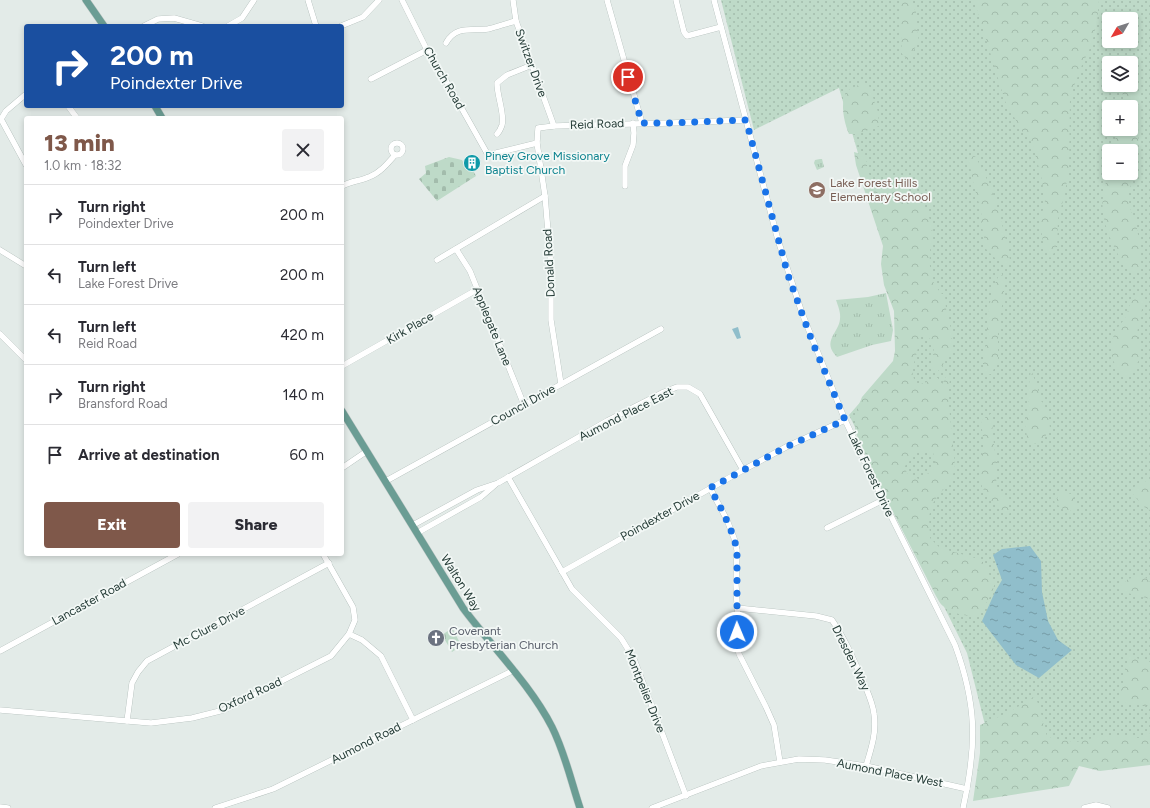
<!DOCTYPE html>
<meta charset="utf-8">
<style>
:root{--surface:#fff;--page:#f2f2f3;--text:#2b2b33;--muted:#7c7c81;--line:#e1e1e2;--accent:#7f584a}
body{margin:0;font-family:Figtree,sans-serif;background:var(--page);color:var(--text);height:100vh;display:flex;flex-direction:column;font-size:15px;white-space:nowrap}
*{box-sizing:border-box;margin:0}
p{font-size:13px;color:var(--muted)}
.icon{flex:none;width:22px;height:22px;fill:none;stroke:currentColor;stroke-width:2;stroke-linecap:round;stroke-linejoin:round}
.map{position:relative;flex:1;overflow:hidden}
.panel{position:absolute;left:24px;top:116px;width:320px;height:440px;display:flex;flex-direction:column;background:var(--surface);border-radius:4px;box-shadow:0 2px 6px #0003}
.panel>*{flex:none}
.hud{position:absolute;left:24px;top:24px;width:320px;height:84px;border-radius:4px;box-shadow:0 2px 6px #0003;background:#1a4fa0;color:#fff;overflow:hidden}
.needle{width:26px;rotate:231deg}
.tools{position:absolute;left:1102px;top:12px;display:grid;gap:8px}
.tools a{display:grid;place-items:center;width:36px;height:36px;border-radius:4px;background:var(--surface);box-shadow:0 2px 6px #0003;font-size:20px}
.pin{position:absolute;display:grid;place-items:center;width:34px;height:34px;color:#fff;margin:-17px;border:2px solid #fff;border-radius:50%;box-shadow:0 1px 4px #0007}
.me{position:absolute;width:44px;margin:-22px;rotate:359deg;stroke-linejoin:round;filter:drop-shadow(0 0 3px #0008)}
.turn{display:flex;align-items:center;gap:14px;height:84px;padding:0 20px;font-size:18px}
.turn .icon{width:52px;height:52px;stroke-width:2.5}
.turn b{display:block;font-size:28px;line-height:34px}
.round{display:grid;place-items:center;flex:none;width:42px;height:42px;border-radius:4px;background:var(--page)}
.overview{display:flex;align-items:center;justify-content:space-between;height:68px;padding:0 20px}
h1{font-size:24px;font-weight:800;line-height:30px;color:var(--accent)}
.cta{display:flex;gap:8px;margin-top:auto;padding:8px 20px}
.cta a{flex:1;height:46px;border-radius:4px;background:var(--accent);color:#fff;font-size:16px;font-weight:800;line-height:46px;text-align:center}
.cta a+a{background:var(--page);color:var(--text)}
ul{padding:0;list-style:none}
li{display:flex;align-items:center;gap:12px;height:60px;padding:0 20px;border-top:1px solid var(--line)}
li div{flex:1}
li b{display:block;font-size:15px}
li em{font-style:normal}
.map>svg:first-child{display:block}
.grass{fill:url(#grass-dots);fill-rule:evenodd}
.forest{fill:url(#forest-crowns);fill-rule:evenodd}
.cemetery{fill:url(#cemetery-stones)}
.park{fill:url(#park-tufts)}
.water{fill:url(#water-ripples)}
.lines{fill:none;stroke-linecap:round;stroke-linejoin:round}
.minor-casing{stroke:#a6b3af;stroke-width:6}
.major-casing{stroke:#c2c8c7;stroke-width:8}
.minor{stroke:#fff;stroke-width:5.5}
.major{stroke:#6b9d94;stroke-width:7}
.route{stroke:#1a73e8;stroke-width:7;stroke-dasharray:0 12.6}
.labels{text-anchor:middle;dominant-baseline:central;stroke-width:3.5;stroke-linejoin:round;paint-order:stroke}
.street-label{font-size:12px;fill:#243b36;stroke:#f3f8f6}
.culture-label{font-size:12px;fill:#0d838f;stroke:#f3f8f6;text-anchor:start}
.education-label{font-size:12px;fill:#785e54;stroke:#f3f8f6;text-anchor:start}
.worship-label{font-size:12px;fill:#5b616d;stroke:#f3f8f6;text-anchor:start}
</style>
<div class="map">
<svg width="1150" height="808" viewBox="0 0 1150 808">
<defs>
<pattern id="grass-dots" width="8" height="8" patternUnits="userSpaceOnUse"><rect width="8" height="8" fill="#bedac8"/><path d="M2 2h.1M6 6h.1" fill="none" stroke="#a3bcac" stroke-width="1.8" stroke-linecap="round"/></pattern>
<pattern id="forest-crowns" width="20" height="18" patternUnits="userSpaceOnUse"><rect width="20" height="18" fill="#bedac8"/><path d="M2 6a3 3 0 1 1 6 0M12 15a3 3 0 1 1 6 0" fill="none" stroke="#a3bcac"/></pattern>
<pattern id="cemetery-stones" width="16" height="16" patternUnits="userSpaceOnUse"><rect width="16" height="16" fill="#bedac8"/><path d="M2 7V4a2 2 0 0 1 4 0v3zM10 15v-3a2 2 0 0 1 4 0v3z" fill="#a3bcac"/></pattern>
<pattern id="park-tufts" width="24" height="20" patternUnits="userSpaceOnUse"><rect width="24" height="20" fill="#bedac8"/><path d="M3 7l-1-3M5 7V3M7 7l1-3M15 17l-1-3M17 17v-4M19 17l1-3" fill="none" stroke="#a3bcac"/></pattern>
<pattern id="water-ripples" width="26" height="14" patternUnits="userSpaceOnUse"><rect width="26" height="14" fill="#90becb"/><path d="M2 4q2-2 4 0t4 0M15 11q2-2 4 0t4 0" fill="none" stroke="#759ca6"/></pattern>
</defs>
<rect width="100%" height="100%" fill="#e3ebe8"/>
<path class="grass" d="M721 0H1150V759L993 757 967 653 849 415 913 342 839 88 754 130ZM1109 19H1131V41H1109ZM1109 63H1131V85H1109ZM1109 107H1131V129H1109ZM1109 151H1131V173H1109Z"/>
<g class="forest">
<polygon points="899,0 908,1 916,11 916,26 919,41 908,60 902,54"/>
<polygon points="974,0 1099,0 1097,23 1091,46 1082,65 1070,97 1069,166 1065,193 1058,219 1057,249 1050,258 1044,249 1040,222 1045,201 1041,175 1032,143 1022,131 1005,101"/>
<path d="M1127 58 1135 59V84L1140 98 1138 149 1137 166 1129 191V205L1136 224 1141 250 1140 265 1135 273 1129 272C1116 254 1099 221 1103 197 1104 188 1107 179 1109 170V173H1131V151H1112L1118 129H1131V107H1125L1126 103 1119 85H1131V63H1125Z"/>
<path d="M868 83 878 112 879 126 857 134H849C844 123 838 97 850 89 855 86 862 84 868 83Z"/>
<path d="M854 152 861 154 867 162V171L877 186 885 187 894 183C905 190 917 197 925 209 930 216 933 230 933 239 933 243 930 247 930 251 929 267 930 287 945 295L946 309 952 333V343L951 351 945 359 942 367 937 372 932 369 934 346 928 336H921L912 371 915 383C926 386 929 378 938 378L940 386 943 383 947 374H949L950 378 948 396 955 465 954 471 951 481 940 493 933 503 929 516 930 538 940 548 975 558 987 564 990 578 995 582 992 593 979 616C967 617 953 614 943 606 940 604 938 599 936 596L876 479 855 431V414L862 397 893 361 895 351 894 311 884 285 881 264 883 246 856 165ZM919 451 933 452 936 467 927 474 919 479 908 475 904 467Z"/>
<path d="M975 156C994 188 1003 224 1010 260L1008 265 996 259 986 249 982 226 981 210 974 186 968 157Z"/>
<polygon points="1001,271 1005,284 998,334 998,362 991,374 983,376 983,360 987,339 987,323 992,290"/>
<path d="M1138 294 1143 296 1144 299 1137 333 1140 348V358L1133 371 1127 377 1120 375C1112 359 1107 348 1116 331 1118 326 1122 323 1125 318 1130 308 1128 302 1138 294Z"/>
<polygon points="1031,369 1040,396 1049,418 1050,429 1043,440 1036,444 1028,442 1025,425 1028,411 1029,385"/>
<polygon points="992,413 992,422 994,446 997,463 996,485 1007,499 1010,513 1006,516 991,501 982,487 979,469 984,446 981,421"/>
<polygon points="1150,479 1150,510 1144,507 1131,492 1134,487"/>
<polygon points="1062,492 1071,494 1077,503 1075,509 1067,512 1054,502"/>
<polygon points="1143,575 1150,582 1150,599 1120,591 1118,588 1128,579"/>
<polygon points="1129,656 1150,662 1150,706 1144,706 1120,702 1125,669"/>
<path d="M1035 697C1042 710 1042 723 1047 736L1055 739 1076 742 1102 736 1121 735 1138 738 1150 733V765L1100 771 1079 766 1069 786 973 801 980 753V725C993 720 1004 714 1016 708 1023 704 1027 698 1035 697Z"/>
</g>
<g class="cemetery">
<polygon points="449,157 462,160 467,169 471,167 476,176 437,201 419,179 426,173 425,166"/>
<polygon points="452,628 459,641 453,648 455,650 452,652 442,635"/>
</g>
<g class="park">
<polygon points="820,159 822,159 824,167 817,170 814,163 815,160"/>
<path d="M886 293 893 330 891 341 872 345 837 357C821 341 839 333 840 319 841 313 838 306 836 300L868 297Z"/>
</g>
<g class="water">
<polygon points="738,327 741,338 737,339 732,329"/>
<polygon points="1030,546 1041,561 1042,592 1048,621 1058,640 1072,650 1039,678 1016,665 982,621 995,592 1002,580 993,555 1002,549"/>
</g>
<g class="lines">
<g class="minor-casing">
<g id="minor">
<polyline points="308,0 316,26"/>
<polyline points="402,0 427,50 444,77 488,155 537,143 538,128 554,126 671,123 746,120"/>
<polyline points="513,0 516,21 554,126"/>
<polyline points="607,0 642,123"/>
<polyline points="676,0 684,32 687,36 721,27"/>
<path d="M714 0 778 240 802 313 845 420 883 500 955 645C977 705 977 745 963 808"/>
<polyline points="144,26 158,19 174,18 202,26"/>
<polyline points="228,26 242,18 254,0"/>
<polyline points="341,26 363,17 379,0"/>
<path d="M446 43C456 25 472 31 488 29 497 27 507 23 516 21"/>
<polyline points="371,79 427,50"/>
<polyline points="26,94 6,111 1,119 26,165"/>
<polyline points="68,106 77,118"/>
<path d="M497 134C499 132 501 128 502 125 505 115 497 96 497 83L507 75 532 65"/>
<circle cx="397" cy="149" r="6"/>
<polyline points="537,143 545,196 551,267 551,320 561,384"/>
<path d="M342 186C351 181 360 181 369 177 380 173 388 163 395 155"/>
<polyline points="625,186 625,166 633,145 634,133 633,123"/>
<polyline points="456,249 470,271 524,405"/>
<polyline points="0,250 26,266"/>
<polyline points="437,260 545,196"/>
<polyline points="0,334 26,360"/>
<polyline points="342,366 478,289"/>
<polyline points="342,468 367,451"/>
<polyline points="508,477 572,589 621,638 634,659 686,796"/>
<polyline points="386,481 661,329"/>
<polyline points="710,488 727,520 734,538 737,550 736,585 738,623 737,642 739,654 766,707 774,725 780,762"/>
<polyline points="413,525 477,490 498,483 607,421 664,392 677,387 688,387 700,394 743,470"/>
<polyline points="827,528 883,500"/>
<polyline points="417,533 481,497 495,485"/>
<polyline points="562,572 743,470 788,446 845,420"/>
<path d="M737 608 816 616 832 620C845 639 854 660 863 681 867 691 873 703 874 714 877 732 871 749 866 766"/>
<polyline points="349,634 362,640 381,656 413,720"/>
<polyline points="0,651 178,554"/>
<polyline points="0,710 151,723 192,718 224,710 331,656 349,634 355,620 353,607 323,554"/>
<polyline points="127,721 132,683 138,672 147,661 329,563"/>
<polyline points="0,807 8,808"/>
<polyline points="215,808 273,789 514,670"/>
<polyline points="652,808 761,766 799,759 825,760 866,766 967,789"/>
<polyline points="1084,808 1096,805 1108,808"/>
</g>
</g>
<g class="major-casing">
<g id="major">
<polyline points="86,0 104,26"/>
<polyline points="155,106 162,118"/>
<path d="M342 411 463 608C492 647 530 684 552 727 565 753 571 781 580 808"/>
</g>
</g>
<use href="#minor" class="minor"/>
<use href="#major" class="major"/>
</g>
<g class="lines">
<path class="route" d="M628 77 642 123H670L746 120 788 275 812 341 845 420 788 446 710 488C721 508 732 528 737 550V632"/>
</g>
<defs>
<g id="building-disc" transform="scale(0.9)"><circle r="9.5" fill="#0f9aa8" stroke="#f3f8f6"/><path d="M-4-6H4V6H1V3H-1V6H-4ZM-2.5-4.3h1.7v1.8h-1.7ZM.8-4.3h1.7v1.8H.8ZM-2.5-1h1.7V.8h-1.7ZM.8-1h1.7V.8H.8Z" fill="#fff"/></g>
<g id="school-disc" transform="scale(0.9)"><circle r="9.5" fill="#8d6e63" stroke="#f3f8f6"/><path d="M0-5L7-2L0 1L-7-2ZM-4 1L0 2.5L4 1V4Q0 6-4 4Z" fill="#fff"/></g>
<g id="church-disc" transform="scale(0.9)"><circle r="9.5" fill="#6b7280" stroke="#f3f8f6"/><path d="M-1.2-6h2.4v3.5h3.3v2.4h-3.3V6h-2.4V-.1h-3.3v-2.4h3.3Z" fill="#fff"/></g>
</defs>
<g fill-rule="evenodd">
<use href="#building-disc" x="472" y="163"/>
<use href="#school-disc" x="817" y="190"/>
<use href="#church-disc" x="436" y="638"/>
</g>
<g class="labels">
<g class="street-label">
<text transform="translate(531 63) rotate(70)">Switzer Drive</text>
<text transform="translate(444 78) rotate(60)">Church Road</text>
<text transform="translate(597 124) rotate(-2)">Reid Road</text>
<text transform="translate(549 263) rotate(-93)">Donald Road</text>
<text transform="translate(492 326) rotate(68)">Applegate Lane</text>
<text transform="translate(410 328) rotate(-30)">Kirk Place</text>
<text transform="translate(523 405) rotate(-29)">Council Drive</text>
<text transform="translate(626 414) rotate(-27)">Aumond Place East</text>
<text transform="translate(871 474) rotate(65)">Lake Forest Drive</text>
<text transform="translate(660 516) rotate(-29)">Poindexter Drive</text>
<text transform="translate(461 583) rotate(58)">Walton Way</text>
<text transform="translate(89 602) rotate(-29)">Lancaster Road</text>
<text transform="translate(209 628) rotate(-28)">Mc Clure Drive</text>
<text transform="translate(851 658) rotate(64)">Dresden Way</text>
<text transform="translate(645 691) rotate(68)">Montpelier Drive</text>
<text transform="translate(250 695) rotate(-25)">Oxford Road</text>
<text transform="translate(366 743) rotate(-27)">Aumond Road</text>
<text transform="translate(890 773) rotate(11)">Aumond Place West</text>
</g>
<g class="culture-label">
<text x="485" y="156">Piney Grove Missionary<tspan x="485" dy="14">Baptist Church</tspan></text>
</g>
<g class="education-label">
<text x="830" y="183">Lake Forest Hills<tspan x="830" dy="14">Elementary School</tspan></text>
</g>
<g class="worship-label">
<text x="449" y="631">Covenant<tspan x="449" dy="14">Presbyterian Church</tspan></text>
</g>
</g>
</svg>
<div class="tools">
<a><svg class="needle" viewBox="-14 -14 28 28"><path d="M0-13l5 13h-10z" fill="#e53935"/><path d="M0 13l5-13h-10z" fill="#7c7c81"/></svg></a>
<a><svg class="icon" aria-label="layers" viewBox="0 0 24 24"><path d="M12 4l9 5-9 5-9-5zM3 14l9 5 9-5"/></svg></a>
<a>+</a>
<a>−</a>
</div>
<div class="pin" style="left:628px;top:77px;background:#d93025"><svg class="icon" aria-label="arrive" viewBox="0 0 24 24"><path d="M6 21V4h12l-3 4 3 4H6"/></svg></div>
<svg class="me" style="left:737px;top:632px" viewBox="-20 -20 40 40"><circle r="17" fill="#1a73e8" stroke="#fff" stroke-width="3"/><path d="M0-11L8 9 0 5-8 9z" fill="#fff"/></svg>
<div class="hud">
<div class="turn"><svg class="icon" aria-label="right" viewBox="0 0 24 24"><path d="M7 20v-9h11M14 6l5 5-5 5"/></svg><div><b>200 m</b>Poindexter Drive</div></div>
</div>
<section class="panel">
<div class="overview"><div><h1>13 min</h1><p>1.0 km · 18:32</p></div><a class="round"><svg class="icon" aria-label="close" viewBox="0 0 24 24"><path d="M6 6l12 12M18 6L6 18"/></svg></a></div>
<ul>
<li><svg class="icon" aria-label="right" viewBox="0 0 24 24"><path d="M7 20v-9h11M14 6l5 5-5 5"/></svg><div><b>Turn right</b><p>Poindexter Drive</p></div><em>200 m</em></li>
<li><svg class="icon" aria-label="left" viewBox="0 0 24 24"><path d="M17 20v-9H6M10 6l-5 5 5 5"/></svg><div><b>Turn left</b><p>Lake Forest Drive</p></div><em>200 m</em></li>
<li><svg class="icon" aria-label="left" viewBox="0 0 24 24"><path d="M17 20v-9H6M10 6l-5 5 5 5"/></svg><div><b>Turn left</b><p>Reid Road</p></div><em>420 m</em></li>
<li><svg class="icon" aria-label="right" viewBox="0 0 24 24"><path d="M7 20v-9h11M14 6l5 5-5 5"/></svg><div><b>Turn right</b><p>Bransford Road</p></div><em>140 m</em></li>
<li><svg class="icon" aria-label="arrive" viewBox="0 0 24 24"><path d="M6 21V4h12l-3 4 3 4H6"/></svg><div><b>Arrive at destination</b></div><em>60 m</em></li>
</ul>
<div class="cta"><a>Exit</a><a>Share</a></div>
</section>
</div>
